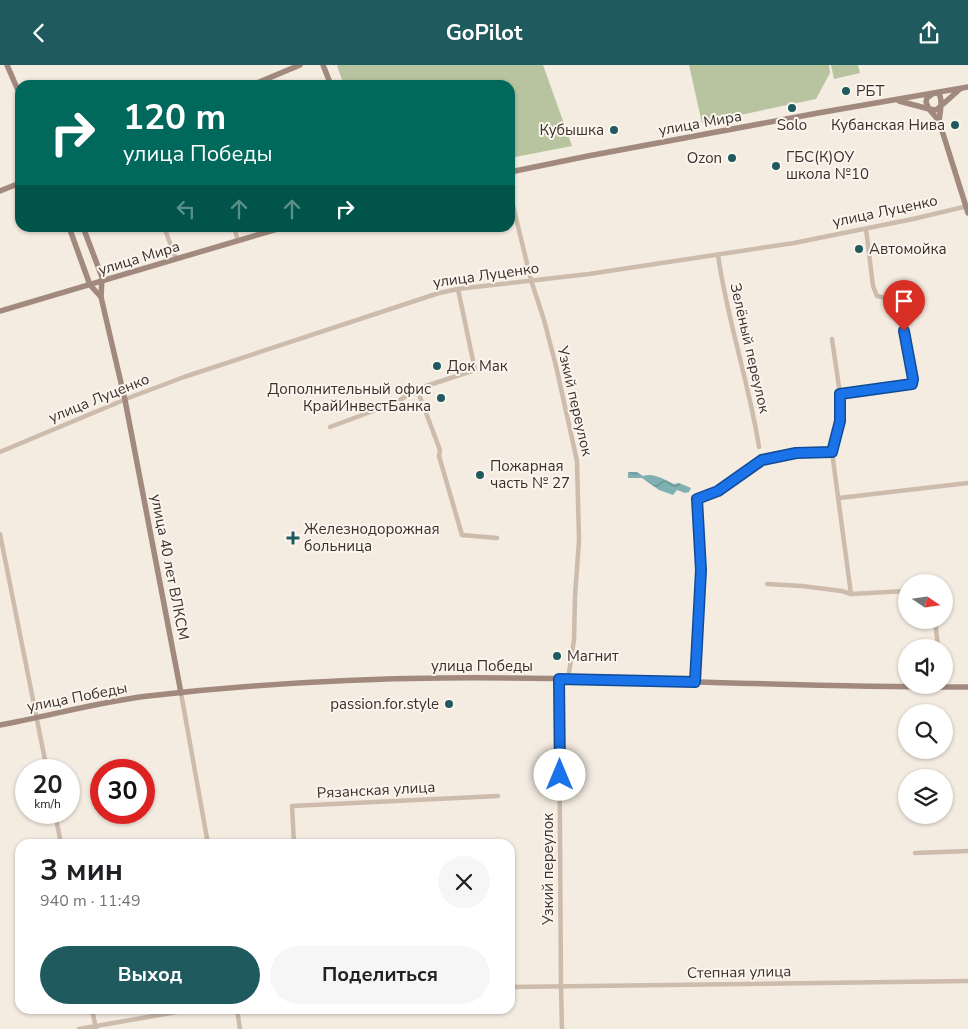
<!DOCTYPE html>
<html lang="ru">
<meta charset="utf-8">
<style>
:root{--surface:#fff;--page:#f6f6f6;--text:#202124;--muted:#757577;--accent:#1f5a5e}
body{margin:0;font-family:"Nunito Sans",sans-serif;background:var(--page);color:var(--text);height:100vh;display:flex;flex-direction:column;font-size:19px;white-space:nowrap}
*{box-sizing:border-box;margin:0}
p{font-size:16px;color:var(--muted)}
.icon{flex:none;width:28px;height:28px;fill:none;stroke:currentColor;stroke-width:2;stroke-linecap:round;stroke-linejoin:round}
.map{position:relative;flex:1;overflow:hidden}
.drawer{position:absolute;left:15px;top:774px;width:500px;height:175px;display:flex;flex-direction:column;background:var(--surface);border-radius:15px;box-shadow:0 1px 4px #0004}
.drawer>*{flex:none}
.banner{position:absolute;left:15px;top:15px;width:500px;height:152px;border-radius:15px;box-shadow:0 1px 4px #0004;background:#00695c;color:#fff;overflow:hidden}
.needle{width:32px;rotate:103deg}
.buttons{position:absolute;left:898px;top:509px;display:grid;gap:10px}
.buttons a{display:grid;place-items:center;width:55px;height:55px;border-radius:50%;background:var(--surface);box-shadow:0 1px 4px #0004;font-size:25px}
.speed{position:absolute;left:15px;top:694px;display:flex;gap:10px;font-size:25px;font-weight:700;text-align:center}
.speed>*{display:grid;place-content:center;width:65px;height:65px;border-radius:50%;background:var(--surface);box-shadow:0 1px 4px #0004;line-height:1}
.speed small{font-size:12px;font-weight:400}
.speed .limit{border:8px solid #d22;background:#fff;color:#111}
.pin{position:absolute;display:grid;place-items:center;width:42px;height:42px;color:#fff;margin:-51px -21px;border-radius:50% 50% 50% 0;rotate:-45deg;box-shadow:0 0 5px #0007}
.pin .icon{rotate:45deg}
.me{position:absolute;width:55px;margin:-28px;rotate:0deg;stroke-linejoin:round;filter:drop-shadow(0 0 4px #0008)}
.turn{display:flex;align-items:center;gap:18px;height:105px;padding:0 25px;font-size:22px}
.turn .icon{width:65px;height:65px;stroke-width:2.5}
.turn b{display:block;font-size:35px;line-height:42px}
.lanes{display:flex;align-items:center;height:48px;padding:0 25px;background:#0003;justify-content:center;gap:25px;direction:ltr}
.lanes .off{opacity:.35}
.round{display:grid;place-items:center;flex:none;width:52px;height:52px;border-radius:26px;background:var(--page)}
.head{display:flex;align-items:center;justify-content:space-between;height:85px;padding:0 25px}
h1{font-size:30px;font-weight:700;line-height:38px}
.action{display:flex;gap:10px;margin-top:auto;padding:10px 25px}
.action a{flex:1;height:58px;border-radius:30px;background:var(--accent);color:#fff;font-size:20px;font-weight:700;line-height:58px;text-align:center}
.action a+a{background:var(--page);color:var(--text)}
header{display:flex;justify-content:space-between;align-items:center;height:65px;padding:0 25px;background:var(--accent);color:#fff;font-size:22px;font-weight:700}
.map>svg:first-child{display:block}
.green{fill:#b8c4a0}
.water{fill:url(#water-waves)}
.lines{fill:none;stroke-linecap:round;stroke-linejoin:round}
.street{stroke:#cdbbac;stroke-width:4.5}
.secondary{stroke:#a18a7d;stroke-width:5.5}
.route-casing{stroke:#114b97;stroke-width:12}
.route{stroke:#1a73e8;stroke-width:9}
.poi-dot{fill:#1f5a5e;stroke:#fbf5ee;stroke-width:2}
.labels{text-anchor:middle;dominant-baseline:central;stroke-width:4;stroke-linejoin:round;paint-order:stroke}
.poi-label{font-size:15px;fill:#3b302b;stroke:#fbf5ee;text-anchor:start}
.street-label{font-size:15px;fill:#3b302b;stroke:#fbf5ee}
</style>
<header><svg class="icon" aria-label="back" viewBox="0 0 24 24"><path d="M15 5l-7 7 7 7"/></svg>GoPilot<svg class="icon" aria-label="share" viewBox="0 0 24 24"><path d="M12 15V3M7 8l5-5 5 5M5 13v7h14v-7"/></svg></header>
<div class="map">
<svg width="968" height="964" viewBox="0 0 968 964">
<defs>
<pattern id="water-waves" width="16" height="10" patternUnits="userSpaceOnUse" patternTransform="scale(1.25)"><rect width="16" height="10" fill="#7fb0b2"/><path d="M0 5q4-4 8 0t8 0" fill="none" stroke="#699091"/></pattern>
</defs>
<rect width="100%" height="100%" fill="#f4ebe1"/>
<g class="green">
<polygon points="339,0 543,0 572,81 510,93 510,20 344,20 337,1"/>
<polygon points="689,0 829,0 830,8 816,34 702,58"/>
<polygon points="831,0 858,0 860,8 834,14"/>
</g>
<path class="water" d="M628 407H637L643 411C653 407 665 415 674 419L679 418 691 423 689 427 685 428 677 425 673 430 659 425 642 413H628Z"/>
<g class="lines">
<g class="street">
<polyline points="510,128 531,215 544,255 556,301 577,396 579,475 575,531 574,575 568,614"/>
<polyline points="164,162 176,194"/>
<polyline points="234,162 238,176"/>
<path d="M718 190C727 255 749 317 759 382"/>
<polyline points="458,224 475,305 417,324 440,385 439,391 462,470 497,473"/>
<polyline points="832,274 840,329 839,356 832,387 851,529"/>
<polyline points="840,329 911,319 913,314 899,236 877,231 873,221 866,164"/>
<polyline points="330,362 397,337 417,324"/>
<polyline points="0,387 131,332 184,312 439,228 458,224 589,209 794,178 913,154 968,141"/>
<polyline points="839,433 968,418"/>
<polyline points="0,469 47,705"/>
<polyline points="767,519 802,521 842,526 851,529 906,526"/>
<polyline points="935,555 938,582"/>
<polyline points="559,614 561,922 562,964"/>
<polyline points="695,617 701,505 697,434 718,426 762,395 796,388 832,387"/>
<polyline points="181,628 208,779"/>
<polyline points="55,748 61,779"/>
<polyline points="294,779 292,741 498,731"/>
<polyline points="915,788 968,786"/>
<polyline points="510,922 968,916"/>
<polyline points="92,944 96,964"/>
<polyline points="237,944 240,964"/>
<polyline points="79,964 194,944"/>
</g>
<g class="secondary">
<polyline points="7,0 20,30"/>
<polyline points="323,0 331,20"/>
<polyline points="252,20 300,0"/>
<polyline points="899,36 929,44 939,56 968,148"/>
<path d="M939 56C940 48 947 16 927 33L926 37 929 44 936 45 942 40 960 24"/>
<polyline points="510,107 588,91 818,48 968,22"/>
<polyline points="0,126 20,118"/>
<polyline points="69,162 90,220 101,232"/>
<polyline points="83,162 102,212 101,232 125,335 181,628"/>
<polyline points="0,246 284,162"/>
<path d="M0 660C49 651 98 637 148 631 245 620 344 614 441 613 617 611 792 623 968 622"/>
</g>
</g>
<g class="lines">
<g class="route-casing">
<polyline id="route" points="560,710 559,614 695,617 701,505 697,434 718,426 762,395 796,388 832,387 840,356 840,329 912,319 913,314 904,266"/>
</g>
<use href="#route" class="route"/>
</g>
<g class="poi-dot">
<circle cx="846" cy="26" r="5"/>
<circle cx="792" cy="43" r="5"/>
<circle cx="955" cy="60" r="5"/>
<circle cx="614" cy="65" r="5"/>
<circle cx="732" cy="93" r="5"/>
<circle cx="776" cy="101" r="5"/>
<circle cx="859" cy="184" r="5"/>
<circle cx="437" cy="301" r="5"/>
<circle cx="441" cy="333" r="5"/>
<circle cx="480" cy="410" r="5"/>
<path d="M290.5 465.5h5v5h5v5h-5v5h-5v-5h-5v-5h5z"/>
<circle cx="557" cy="591" r="5"/>
<circle cx="449" cy="639" r="5"/>
</g>
<g class="labels">
<g class="poi-label">
<text x="856" y="26">РБТ</text>
<text x="792" y="60" text-anchor="middle">Solo</text>
<text x="945" y="60" text-anchor="end">Кубанская Нива</text>
<text x="604" y="65" text-anchor="end">Кубышка</text>
<text x="786" y="92">ГБС(К)ОУ<tspan x="786" dy="17">школа №10</tspan></text>
<text x="722" y="93" text-anchor="end">Ozon</text>
<text x="869" y="184">Автомойка</text>
<text x="447" y="301">Док Мак</text>
<text x="431" y="324" text-anchor="end">Дополнительный офис<tspan x="431" dy="17">КрайИнвестБанка</tspan></text>
<text x="490" y="401">Пожарная<tspan x="490" dy="17">часть № 27</tspan></text>
<text x="304" y="464">Железнодорожная<tspan x="304" dy="17">больница</tspan></text>
<text x="567" y="591">Магнит</text>
<text x="439" y="639" text-anchor="end">passion.for.style</text>
</g>
<g class="street-label">
<text transform="translate(700 58) rotate(-10)">улица Мира</text>
<text transform="translate(885 146) rotate(-12)">улица Луценко</text>
<text transform="translate(139 193) rotate(-17)">улица Мира</text>
<text transform="translate(486 210) rotate(-8)">улица Луценко</text>
<text transform="translate(750 283) rotate(77)">Зелёный переулок</text>
<text transform="translate(99 333) rotate(-22)">улица Луценко</text>
<text transform="translate(575 336) rotate(77)">Узкий переулок</text>
<text transform="translate(170 502) rotate(79)">улица 40 лет ВЛКСМ</text>
<text x="482" y="601">улица Победы</text>
<text transform="translate(77 632) rotate(-11)">улица Победы</text>
<text transform="translate(376 725) rotate(-3)">Рязанская улица</text>
<text transform="translate(548 804) rotate(-90)">Узкий переулок</text>
<text transform="translate(739 907) rotate(-1)">Степная улица</text>
</g>
</g>
</svg>
<div class="buttons">
<a><svg class="needle" viewBox="-14 -14 28 28"><path d="M0-13l5 13h-10z" fill="#e53935"/><path d="M0 13l5-13h-10z" fill="#757577"/></svg></a>
<a><svg class="icon" aria-label="sound" viewBox="0 0 24 24"><path d="M4 9h4l5-4v14l-5-4H4zM17 9q2 3 0 6"/></svg></a>
<a><svg class="icon" aria-label="search" viewBox="0 0 24 24"><circle cx="10" cy="10" r="6"/><path d="M15 15l6 6"/></svg></a>
<a><svg class="icon" aria-label="layers" viewBox="0 0 24 24"><path d="M12 4l9 5-9 5-9-5zM3 14l9 5 9-5"/></svg></a>
</div>
<div class="speed"><div>20<small>km/h</small></div><div class="limit">30</div></div>
<div class="pin" style="left:904px;top:266px;background:#d93025"><svg class="icon" aria-label="arrive" viewBox="0 0 24 24"><path d="M6 21V4h12l-3 4 3 4H6"/></svg></div>
<svg class="me" style="left:560px;top:710px" viewBox="-20 -20 40 40"><circle r="19" fill="#fff"/><path d="M0-13L10 11 0 6-10 11z" fill="#1a73e8"/></svg>
<div class="banner">
<div class="turn"><svg class="icon" aria-label="right" viewBox="0 0 24 24"><path d="M7 20v-9h11M14 6l5 5-5 5"/></svg><div><b>120 m</b>улица Победы</div></div>
<div class="lanes"><svg class="icon off" aria-label="left" viewBox="0 0 24 24"><path d="M17 20v-9H6M10 6l-5 5 5 5"/></svg><svg class="icon off" aria-label="ahead" viewBox="0 0 24 24"><path d="M12 20V5M6 11l6-6 6 6"/></svg><svg class="icon off" aria-label="ahead" viewBox="0 0 24 24"><path d="M12 20V5M6 11l6-6 6 6"/></svg><svg class="icon" aria-label="right" viewBox="0 0 24 24"><path d="M7 20v-9h11M14 6l5 5-5 5"/></svg></div>
</div>
<section class="drawer">
<div class="head"><div><h1>3 мин</h1><p>940 m · 11:49</p></div><a class="round"><svg class="icon" aria-label="close" viewBox="0 0 24 24"><path d="M6 6l12 12M18 6L6 18"/></svg></a></div>
<div class="action"><a>Выход</a><a>Поделиться</a></div>
</section>
</div>
